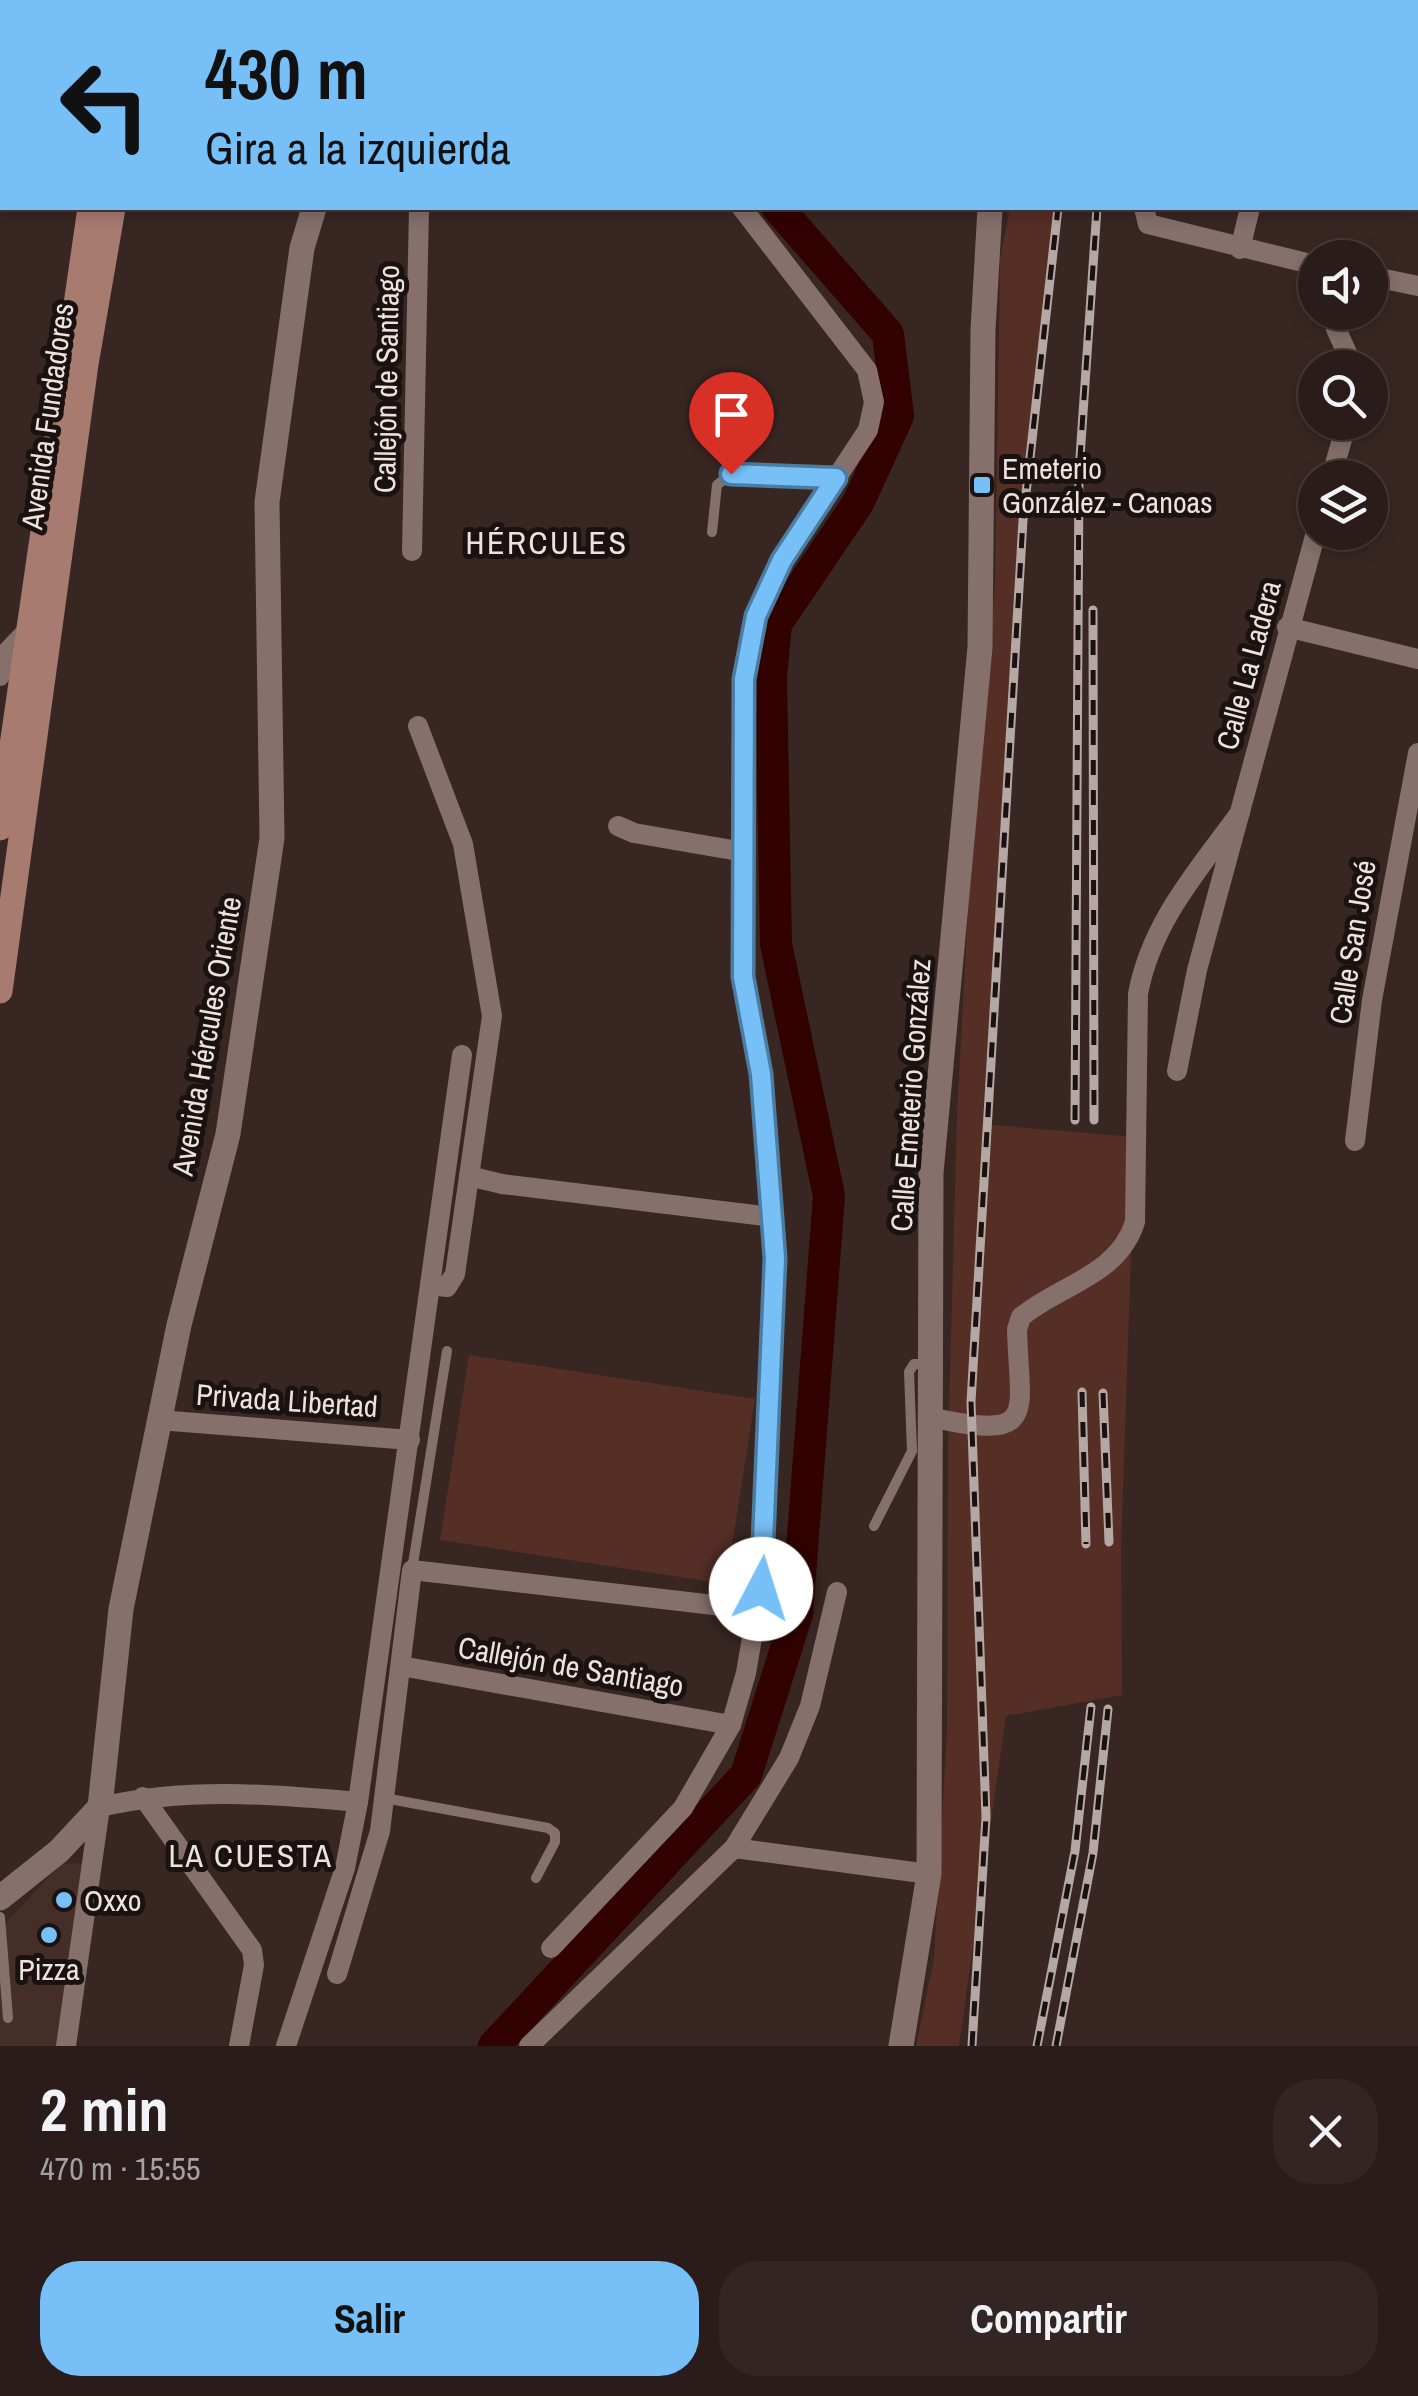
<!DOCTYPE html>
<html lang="es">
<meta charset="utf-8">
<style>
:root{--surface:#2a1c1a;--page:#322523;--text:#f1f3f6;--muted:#a5a1a2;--line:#463a39;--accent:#77bff7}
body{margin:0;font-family:"Archivo Narrow",sans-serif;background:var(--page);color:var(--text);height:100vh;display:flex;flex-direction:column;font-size:38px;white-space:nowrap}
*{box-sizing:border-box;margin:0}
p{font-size:32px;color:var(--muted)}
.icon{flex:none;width:55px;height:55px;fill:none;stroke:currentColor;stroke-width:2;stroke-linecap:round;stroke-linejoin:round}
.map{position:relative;height:2046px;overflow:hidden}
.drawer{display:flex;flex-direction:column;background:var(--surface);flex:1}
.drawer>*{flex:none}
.top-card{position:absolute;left:0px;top:0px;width:1420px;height:210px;box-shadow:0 5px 15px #0003,0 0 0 2px var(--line);background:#77bff7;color:#111;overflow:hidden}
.tools{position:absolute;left:1298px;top:240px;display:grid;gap:20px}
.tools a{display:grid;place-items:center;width:90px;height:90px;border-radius:50%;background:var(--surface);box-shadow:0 5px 15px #0003,0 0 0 2px var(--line);font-size:50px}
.pin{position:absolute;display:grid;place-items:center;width:85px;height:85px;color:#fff;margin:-102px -42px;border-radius:50% 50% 50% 0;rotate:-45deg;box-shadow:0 0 10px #0007}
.pin .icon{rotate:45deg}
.me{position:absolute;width:110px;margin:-55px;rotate:5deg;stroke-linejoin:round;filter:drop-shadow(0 0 8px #0008)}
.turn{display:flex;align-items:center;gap:35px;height:210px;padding:0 40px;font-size:45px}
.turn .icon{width:130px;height:130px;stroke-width:2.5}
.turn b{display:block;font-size:70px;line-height:85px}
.round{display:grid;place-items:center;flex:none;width:105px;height:105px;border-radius:40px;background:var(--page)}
.head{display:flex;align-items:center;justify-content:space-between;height:170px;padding:0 40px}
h1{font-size:60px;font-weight:700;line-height:75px}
.cta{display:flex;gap:20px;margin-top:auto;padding:20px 40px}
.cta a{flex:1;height:115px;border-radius:40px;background:var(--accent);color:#111;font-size:40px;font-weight:700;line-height:115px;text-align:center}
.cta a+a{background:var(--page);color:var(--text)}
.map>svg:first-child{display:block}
.built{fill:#462e28}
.green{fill:#552e26}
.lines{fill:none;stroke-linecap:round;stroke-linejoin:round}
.river{stroke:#310200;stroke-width:32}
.service{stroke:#85706b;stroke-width:10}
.minor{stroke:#85706b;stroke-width:20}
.tertiary{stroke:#85706b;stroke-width:25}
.secondary{stroke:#a87b71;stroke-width:25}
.rail-casing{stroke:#b5a7a4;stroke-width:9}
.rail{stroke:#1a1210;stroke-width:5;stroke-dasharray:15;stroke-linecap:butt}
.route-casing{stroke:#4d7ca1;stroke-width:25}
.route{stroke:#77bff7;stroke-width:18}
.poi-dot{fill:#77bff7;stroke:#1a1210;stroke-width:4}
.labels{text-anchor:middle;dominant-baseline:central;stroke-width:10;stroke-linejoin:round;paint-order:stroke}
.street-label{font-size:30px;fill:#eee2df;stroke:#1a1210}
.poi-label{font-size:30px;fill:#eee2df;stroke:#1a1210;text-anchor:start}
.neighbourhood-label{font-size:32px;letter-spacing:2.5px;fill:#eee2df;stroke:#1a1210}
</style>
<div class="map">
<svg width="1418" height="2046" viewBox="0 0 1418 2046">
<rect width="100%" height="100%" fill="#382622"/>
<polygon class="built" points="85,1863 60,2046 0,2046 0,1929 61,1864"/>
<g class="green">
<polygon points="658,0 1000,0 658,2"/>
<polygon points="1010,208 1058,208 1040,339 982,1124 1135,1137 1121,1549 1122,1695 1006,1716 959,2046 916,2046 934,1958 947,1731 948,1450 957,1114 973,817 995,586 1000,260"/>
<polygon points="469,1355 755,1399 726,1584 440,1540"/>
</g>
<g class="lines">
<g class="river">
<polyline points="697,0 697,2"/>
<polyline points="494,2046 746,1775 797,1614 829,1196 776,944 771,677 776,624 858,503 898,416 888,334 778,208"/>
</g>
<g class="service">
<polyline points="440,2 440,0"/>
<polyline points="712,532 717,485 731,474 835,478"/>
<polyline points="874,1526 912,1451 909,1372 914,1364 932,1364"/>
<polyline points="412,1570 447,1351"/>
<polyline points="384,1798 548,1828 555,1833 555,1842 536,1878"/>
<polyline points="0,1917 8,2018"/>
</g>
<g class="minor">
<polyline points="1176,2 1177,0"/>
<polyline points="1303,2 1304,0"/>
<polyline points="1144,208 1148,224 1315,265"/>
<polyline points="1240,249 1250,208"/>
<polyline points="1370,276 1418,286"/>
<polyline points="1335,312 1336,329 1354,368"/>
<polyline points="1331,478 1347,422"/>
<polyline points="412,551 419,208"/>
<polyline points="1287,627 1418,659"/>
<polyline points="0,676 4,655 27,631"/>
<polyline points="418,726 463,844 492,1016 455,1274 447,1287 430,1285"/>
<polyline points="618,826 634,833 744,852"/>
<polyline points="1177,1071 1197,970 1316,532"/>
<polyline points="1355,1141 1372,1000 1418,753"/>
<polyline points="469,1176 502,1184 772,1217"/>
<path d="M934 1418C1040 1441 1019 1414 1017 1329L1021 1317C1061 1284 1118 1276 1135 1222L1138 994C1151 923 1198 870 1240 813"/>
<polyline points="159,1420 410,1440"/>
<polyline points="401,1666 731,1725"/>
<polyline points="143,1797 252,1950 254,1965 239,2046"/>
<polyline points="734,1848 929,1874"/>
<polyline points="551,1948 683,1808 731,1725 746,1673 764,1568 775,1258 761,1075 743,977 743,679 756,616 782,560 868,430 874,402 867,370 742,208"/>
<polyline points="337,1974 380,1831 412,1570 757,1610"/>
<path d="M66 2046 100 1807C186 1787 271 1794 358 1802"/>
<polyline points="286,2046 345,1868 358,1802 462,1055"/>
<polyline points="529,2046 734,1848 789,1758 810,1706 837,1592"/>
</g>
<g class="tertiary">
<polyline points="369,2 370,0"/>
<polyline points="1028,2 1028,0"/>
<polyline points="0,1898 59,1851 100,1807 121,1609 179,1325 228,1134 272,838 267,502 302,248 314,208"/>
<polyline points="901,2046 929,1874 931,1173 980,647 983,330 990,208"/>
</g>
<g class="secondary">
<polyline points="175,2 176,0"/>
<polyline points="198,2 199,0"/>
<polyline points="0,828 90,208"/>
<polyline points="0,991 86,364 113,208"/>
</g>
<g class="rail-casing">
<g id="rail">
<polyline points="1113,2 1114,0"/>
<polyline points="1140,2 1141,0"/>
<polyline points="1093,610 1094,1120"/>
<polyline points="1075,1120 1079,472 1097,208"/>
<polyline points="1082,1392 1086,1544"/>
<polyline points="1103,1393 1109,1542"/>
<polyline points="972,2046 986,1817 971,1402 1023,520 1058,208"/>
<polyline points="1037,2046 1075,1851 1091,1707"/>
<polyline points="1056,2046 1093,1853 1108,1709"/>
</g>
</g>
<use href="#rail" class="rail"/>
</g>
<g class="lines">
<g class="route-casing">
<polyline id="route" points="731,474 836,478 782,560 756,616 744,679 743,977 761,1074 775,1258 761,1589"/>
</g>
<use href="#route" class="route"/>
</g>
<g class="poi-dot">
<rect x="972" y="475" width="20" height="20" rx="5"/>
<circle cx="64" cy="1900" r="10"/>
<circle cx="49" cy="1935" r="10"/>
</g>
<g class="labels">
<g class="street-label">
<text transform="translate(386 379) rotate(-89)">Callejón de Santiago</text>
<text transform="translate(47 416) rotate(-82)">Avenida Fundadores</text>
<text transform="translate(1248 665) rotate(-75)">Calle La Ladera</text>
<text transform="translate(1352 942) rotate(-81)">Calle San José</text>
<text transform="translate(206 1036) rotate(-80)">Avenida Hércules Oriente</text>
<text transform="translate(910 1095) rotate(-86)">Calle Emeterio González</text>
<text transform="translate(287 1400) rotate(4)">Privada Libertad</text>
<text transform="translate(571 1666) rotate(10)">Callejón de Santiago</text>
</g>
<g class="poi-label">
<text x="1002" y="468">Emeterio<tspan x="1002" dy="34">González - Canoas</tspan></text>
<text x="84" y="1900">Oxxo</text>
<text x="49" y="1969" text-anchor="middle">Pizza</text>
</g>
<g class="neighbourhood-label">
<text x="547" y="542">HÉRCULES</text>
<text x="251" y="1855">LA CUESTA</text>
</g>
</g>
</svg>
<div class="tools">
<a><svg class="icon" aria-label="sound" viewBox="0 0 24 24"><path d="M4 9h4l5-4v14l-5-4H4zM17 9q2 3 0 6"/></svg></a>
<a><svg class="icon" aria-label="search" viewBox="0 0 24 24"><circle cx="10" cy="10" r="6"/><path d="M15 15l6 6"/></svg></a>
<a><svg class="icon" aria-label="layers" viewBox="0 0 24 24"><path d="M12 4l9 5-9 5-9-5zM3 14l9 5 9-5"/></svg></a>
</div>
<div class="pin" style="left:731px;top:474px;background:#d93025"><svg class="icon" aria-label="arrive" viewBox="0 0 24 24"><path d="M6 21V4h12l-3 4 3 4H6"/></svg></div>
<svg class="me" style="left:761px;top:1589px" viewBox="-20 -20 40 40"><circle r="19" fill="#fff"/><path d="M0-13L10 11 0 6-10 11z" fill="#77bff7"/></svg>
<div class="top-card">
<div class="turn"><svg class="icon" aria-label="left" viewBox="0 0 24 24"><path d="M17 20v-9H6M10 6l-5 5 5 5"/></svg><div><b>430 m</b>Gira a la izquierda</div></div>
</div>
</div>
<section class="drawer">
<div class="head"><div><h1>2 min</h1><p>470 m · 15:55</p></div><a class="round"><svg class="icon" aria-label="close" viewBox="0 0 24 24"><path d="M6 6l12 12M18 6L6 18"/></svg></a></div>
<div class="cta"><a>Salir</a><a>Compartir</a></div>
</section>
